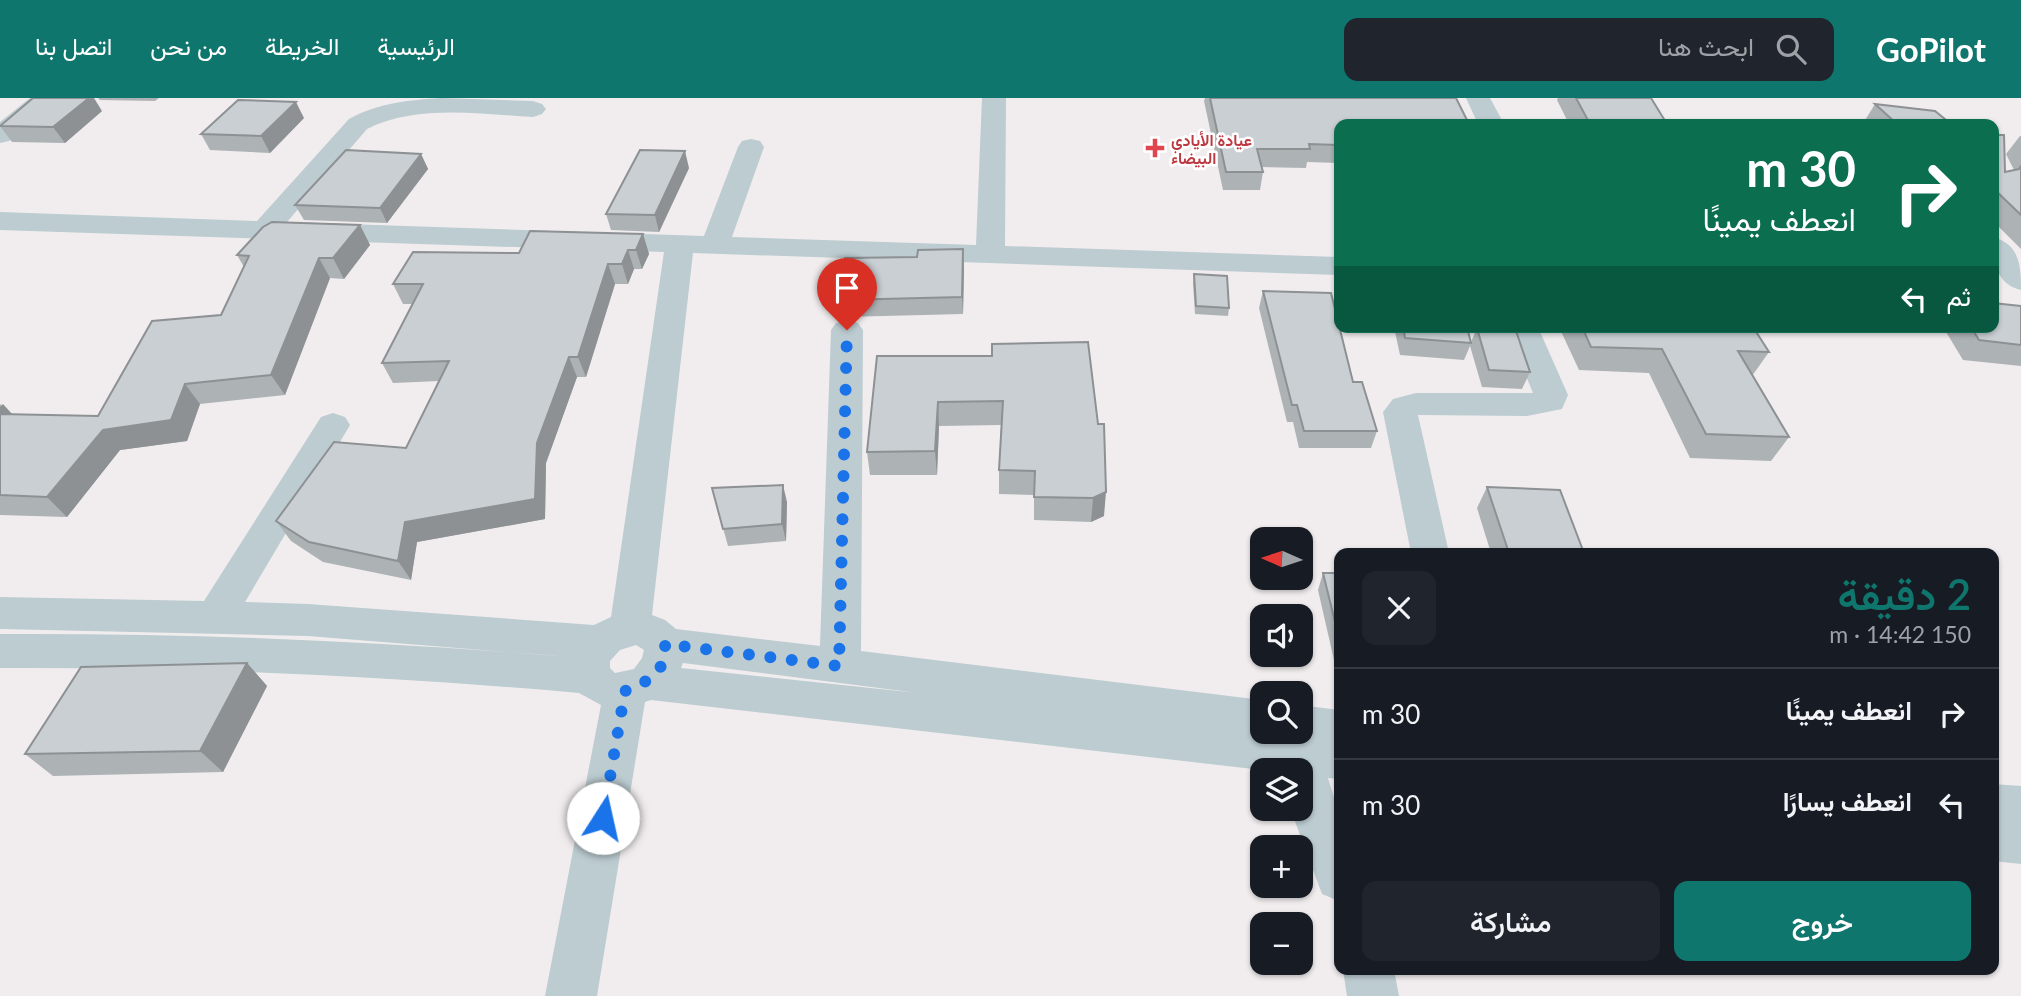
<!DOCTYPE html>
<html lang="ar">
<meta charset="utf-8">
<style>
:root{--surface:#171b24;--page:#20242c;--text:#f1f3f6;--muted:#9ea1a6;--line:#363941;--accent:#0f766e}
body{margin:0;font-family:Lato,Vazirmatn,sans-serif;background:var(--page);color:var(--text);direction:rtl;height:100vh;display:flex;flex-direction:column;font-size:26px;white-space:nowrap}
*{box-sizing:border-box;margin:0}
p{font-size:23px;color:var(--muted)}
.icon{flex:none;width:38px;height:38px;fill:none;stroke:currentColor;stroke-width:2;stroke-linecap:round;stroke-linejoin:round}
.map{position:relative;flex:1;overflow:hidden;direction:ltr}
.panel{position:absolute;left:1334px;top:450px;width:665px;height:427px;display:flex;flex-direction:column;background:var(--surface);border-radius:14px;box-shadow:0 2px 5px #0004;direction:rtl}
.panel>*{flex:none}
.banner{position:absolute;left:1334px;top:21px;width:665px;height:214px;border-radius:14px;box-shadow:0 2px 5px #0004;direction:rtl;background:#0b6e4f;color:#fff;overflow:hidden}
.needle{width:46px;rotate:273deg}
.fabs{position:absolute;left:1250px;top:429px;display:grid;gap:14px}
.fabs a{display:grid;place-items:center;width:63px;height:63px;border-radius:14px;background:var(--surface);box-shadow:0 2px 5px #0004;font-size:35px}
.pin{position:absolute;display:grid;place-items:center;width:60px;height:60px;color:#fff;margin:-72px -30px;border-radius:50% 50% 50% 0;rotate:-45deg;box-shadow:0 0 7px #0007}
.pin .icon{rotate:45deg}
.me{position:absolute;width:77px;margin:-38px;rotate:10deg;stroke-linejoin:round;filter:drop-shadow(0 0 5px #0008)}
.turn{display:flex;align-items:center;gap:24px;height:147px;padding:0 28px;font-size:32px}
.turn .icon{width:91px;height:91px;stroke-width:2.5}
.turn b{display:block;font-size:49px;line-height:60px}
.then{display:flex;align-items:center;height:66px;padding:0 28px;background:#0003;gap:14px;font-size:26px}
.round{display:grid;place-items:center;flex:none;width:74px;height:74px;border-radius:14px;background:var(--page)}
.summary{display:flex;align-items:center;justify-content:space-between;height:119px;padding:0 28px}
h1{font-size:42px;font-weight:600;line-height:52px;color:var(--accent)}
.cta{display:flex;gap:14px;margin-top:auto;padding:14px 28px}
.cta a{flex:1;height:80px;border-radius:14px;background:var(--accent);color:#fff;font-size:28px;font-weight:600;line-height:80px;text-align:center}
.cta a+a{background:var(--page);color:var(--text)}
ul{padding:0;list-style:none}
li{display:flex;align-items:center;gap:21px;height:91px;padding:0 28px;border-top:2px solid var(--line)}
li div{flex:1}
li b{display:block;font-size:26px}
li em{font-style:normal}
header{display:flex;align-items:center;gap:42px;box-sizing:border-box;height:98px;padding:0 35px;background:var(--accent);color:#fff}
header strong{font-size:33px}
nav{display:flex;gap:38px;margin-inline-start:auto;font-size:24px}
.search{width:490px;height:63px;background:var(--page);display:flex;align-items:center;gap:18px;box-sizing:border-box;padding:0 24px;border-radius:14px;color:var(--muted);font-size:26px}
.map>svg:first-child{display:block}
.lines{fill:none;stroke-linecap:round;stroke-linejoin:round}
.street{fill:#bcccd1;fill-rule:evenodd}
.wall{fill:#adb2b5}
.shaded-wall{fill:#8d9194}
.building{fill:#c9cfd3;stroke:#8d9194;stroke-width:2}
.route{stroke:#1a73e8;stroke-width:12;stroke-dasharray:0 21.6}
.health-dot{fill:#e0444e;stroke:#fff;stroke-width:2.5}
.labels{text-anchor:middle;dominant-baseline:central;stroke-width:5;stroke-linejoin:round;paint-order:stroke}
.far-health-label{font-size:16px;font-weight:bold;fill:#be3a42;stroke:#fff;text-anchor:start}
</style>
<header>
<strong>GoPilot</strong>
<div class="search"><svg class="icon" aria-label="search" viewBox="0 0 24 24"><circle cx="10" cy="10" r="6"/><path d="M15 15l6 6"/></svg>ابحث هنا</div>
<nav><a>الرئيسية</a><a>الخريطة</a><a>من نحن</a><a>اتصل بنا</a></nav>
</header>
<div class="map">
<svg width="2021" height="898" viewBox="0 0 2021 898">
<rect width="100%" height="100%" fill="#f1edee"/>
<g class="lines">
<g class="street">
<polygon points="30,0 57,0 9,43 0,45 0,24"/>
<path d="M441 0 533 3 542 6 546 11 542 16 533 19C480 16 416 6 367 31L287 124 704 138 738 49 742 43 751 41 760 43 764 49 732 139 976 147 982 0H1006L1005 148 1339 159V177L693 155 652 517 665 522 676 531 820 548 831 232 836 225 847 222 858 225 863 232 861 553 1262 602V634H1300V607L1339 612V681L1328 680 1339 716V803L1322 796 1290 710H1300V672H1262L651 602 645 604 597 898H545L601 607 579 595C386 578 194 569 0 570V536C190 535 380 543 569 559L308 538 0 531V499L204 503 321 319 333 315 345 319 350 327 245 504 308 506 594 527 611 519 664 154 0 132V114L257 123 349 21C378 5 409 2 441 0ZM636 547 644 552 642 560 634 571 615 575 610 570V563L620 552ZM683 565 918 595 681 570Z"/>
<polygon points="1466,0 1490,0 1504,26 1478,26"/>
<path d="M1993 139C2020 146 2021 169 2021 192 1995 186 1993 162 1993 139Z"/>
<polygon points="1506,229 1538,229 1568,297 1562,311 1527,318 1418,317 1449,455 1411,455 1383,314 1393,301 1416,295 1533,295"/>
<polygon points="1993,686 2021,688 2021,766 1993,763"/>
<polygon points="1343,872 1394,872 1399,898 1347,898"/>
</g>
</g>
<g class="wall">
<polygon points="98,0 159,0 155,3 100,2"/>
<polygon points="1205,0 1456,0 1339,26 1339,65 1307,64 1306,70 1262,69 1263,74 1260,92 1223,92 1204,3"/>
<polygon points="1558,0 1651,0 1667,26 1569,26 1557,2"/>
<polygon points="1875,6 1951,26 1866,26 1864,24"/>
<polygon points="102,13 65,45 12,44 0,28"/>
<polygon points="304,20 270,55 210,52 201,36"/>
<polygon points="1993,37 2005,74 2014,72 2006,56 2020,38 2021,38 2021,151 1993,123"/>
<polygon points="421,56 428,71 387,125 304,122 295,107"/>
<polygon points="689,70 659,134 611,132 606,116"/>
<polygon points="360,127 370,147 344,181 330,180 285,297 200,306 187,343 120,352 67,419 0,417 0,306 12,316 98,318 221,217 244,169 237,157"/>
<polygon points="643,136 649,156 642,171 634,171 628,186 615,186 586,279 577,279 546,365 545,421 417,444 411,482 323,464 291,443 276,423 406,350 439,283 393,285 382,265 412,206 403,206 393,186 519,155"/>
<polygon points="964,168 963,216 843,219 841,202"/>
<polygon points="1194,176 1229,210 1228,218 1195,216 1193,185"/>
<polygon points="1263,193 1353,284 1377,333 1371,350 1299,350 1293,324 1287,324 1259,210"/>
<polygon points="2021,208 2021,268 1963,262 1943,229 1993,229"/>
<polygon points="1394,229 1467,229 1471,244 1477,230 1530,274 1522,291 1482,289 1470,248 1464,262 1400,257"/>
<polygon points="1559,229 1753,229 1769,254 1752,278 1789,339 1771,363 1690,360 1649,275 1579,272"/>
<polygon points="992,246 1104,418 1091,424 1034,422 1034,397 999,396 999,372 1001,327 939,328 937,377 870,377 867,354 992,258"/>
<polygon points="1487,389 1584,455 1491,455 1477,410"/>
<polygon points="712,390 787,404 786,443 728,448"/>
<polygon points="1323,475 1339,475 1339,562 1334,562 1318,492"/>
<polygon points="247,565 267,588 223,674 53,678 25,656"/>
</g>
<g class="shaded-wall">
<polygon points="89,0 94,0 102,13 65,45 53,29"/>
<polygon points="296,4 304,20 270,55 261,38"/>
<polygon points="685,53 689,70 659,134 655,117"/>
<polygon points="421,56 428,71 387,125 380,110"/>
<polygon points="360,127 370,147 344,181 333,160"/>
<polygon points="643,136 649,156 642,171 636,152"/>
<polygon points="963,151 964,168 963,216 962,199"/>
<polygon points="628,152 634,171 628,186 622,166"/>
<polygon points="319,160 330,180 285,297 271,277"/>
<polygon points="608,166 615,186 586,279 578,259"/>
<polygon points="569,259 577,279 546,365 545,421 417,444 411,482 398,463 405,424 537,345"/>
<polygon points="185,286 200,306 187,343 120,352 67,419 47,399 103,332"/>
<polygon points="938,304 939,328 937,377 935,353"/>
<polygon points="3,306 22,327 0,323 0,309"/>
<polygon points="783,387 787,404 786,443 782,426"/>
<polygon points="1106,394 1104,418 1091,424 1093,400"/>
<polygon points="247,565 267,588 223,674 200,653"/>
</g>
<g class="building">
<polygon points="33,0 89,0 53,29 0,28"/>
<polygon points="1210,0 1456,0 1469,26 1339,26 1339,47 1309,46 1310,51 1257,51 1263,74 1226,74"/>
<polygon points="1576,0 1651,0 1667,26 1590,26"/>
<polygon points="238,2 296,4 261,38 201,36"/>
<polygon points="1875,6 1935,13 1951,26 1897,26"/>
<polygon points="1993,37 2004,37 2005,74 2019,71 2021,68 2021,117 1993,90"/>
<polygon points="346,52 421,56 380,110 295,107"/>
<polygon points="640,52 685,53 655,117 606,116"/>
<polygon points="272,124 360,127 333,160 319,160 271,277 185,286 171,322 103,332 47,399 0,397 0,316 98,318 152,223 221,217 249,158 237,157 263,129"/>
<polygon points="530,133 643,136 636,152 628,152 622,166 608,166 578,259 569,259 537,345 535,401 405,424 398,463 309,444 276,423 334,344 406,350 449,263 382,265 423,186 393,186 413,154 519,155"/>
<polygon points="963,151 962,199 841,202 845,160 917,159 918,152"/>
<polygon points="1194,176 1227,178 1229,210 1196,208"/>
<polygon points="1263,193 1331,195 1353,284 1362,284 1377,333 1304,333 1297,307 1292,307"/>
<polygon points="1993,205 2021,208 2021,247 1979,242 1971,229 1993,229"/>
<polygon points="1403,229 1467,229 1471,245 1405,240"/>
<polygon points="1582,229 1753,229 1769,254 1738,253 1789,339 1706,336 1662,251 1591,249"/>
<polygon points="1477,230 1516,233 1530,274 1489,272"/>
<polygon points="1088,244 1098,326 1104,326 1106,394 1093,400 1034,399 1035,373 999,372 1003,303 938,304 935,353 867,354 877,258 992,258 992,246"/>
<polygon points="783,387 782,426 723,431 712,390"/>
<polygon points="1487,389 1560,392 1584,455 1509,455"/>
<polygon points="1323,475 1339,475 1339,540"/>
<polygon points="247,565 200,653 25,656 81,569"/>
</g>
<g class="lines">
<path class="route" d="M603 720 625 593C648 584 667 574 665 546L839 568 847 232"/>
</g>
<path class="health-dot" d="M1151.5 39.5h7v7h7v7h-7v7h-7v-7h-7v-7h7z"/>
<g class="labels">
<g class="far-health-label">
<text x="1171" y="41">عيادة الأيادي<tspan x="1171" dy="18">البيضاء</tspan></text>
</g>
</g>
</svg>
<div class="fabs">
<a><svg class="needle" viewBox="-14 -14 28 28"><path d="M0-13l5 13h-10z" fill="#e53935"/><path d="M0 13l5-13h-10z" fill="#9ea1a6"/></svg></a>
<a><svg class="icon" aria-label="sound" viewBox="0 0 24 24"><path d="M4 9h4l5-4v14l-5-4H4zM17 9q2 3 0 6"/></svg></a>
<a><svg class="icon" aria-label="search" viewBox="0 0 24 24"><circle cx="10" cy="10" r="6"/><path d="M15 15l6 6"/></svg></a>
<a><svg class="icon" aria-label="layers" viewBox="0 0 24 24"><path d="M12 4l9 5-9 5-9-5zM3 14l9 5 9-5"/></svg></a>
<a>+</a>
<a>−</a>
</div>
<div class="pin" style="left:847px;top:232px;background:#d93025"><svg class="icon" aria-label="arrive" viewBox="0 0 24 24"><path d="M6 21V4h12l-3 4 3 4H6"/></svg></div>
<svg class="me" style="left:603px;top:720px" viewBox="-20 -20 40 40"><circle r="19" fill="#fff"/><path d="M0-13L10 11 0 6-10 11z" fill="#1a73e8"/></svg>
<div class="banner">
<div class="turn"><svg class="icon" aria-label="right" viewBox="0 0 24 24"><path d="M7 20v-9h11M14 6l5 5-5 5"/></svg><div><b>30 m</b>انعطف يمينًا</div></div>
<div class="then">ثم<svg class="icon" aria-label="left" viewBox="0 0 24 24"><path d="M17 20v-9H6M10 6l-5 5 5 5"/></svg></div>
</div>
<section class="panel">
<div class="summary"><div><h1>2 دقيقة</h1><p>150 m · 14:42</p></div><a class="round"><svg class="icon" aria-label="close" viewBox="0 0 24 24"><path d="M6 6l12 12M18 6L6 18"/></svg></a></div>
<ul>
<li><svg class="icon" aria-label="right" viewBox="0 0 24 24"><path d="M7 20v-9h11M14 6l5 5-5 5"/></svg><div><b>انعطف يمينًا</b></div><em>30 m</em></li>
<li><svg class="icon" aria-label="left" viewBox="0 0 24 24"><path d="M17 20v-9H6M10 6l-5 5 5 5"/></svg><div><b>انعطف يسارًا</b></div><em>30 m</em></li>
</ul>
<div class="cta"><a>خروج</a><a>مشاركة</a></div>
</section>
</div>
